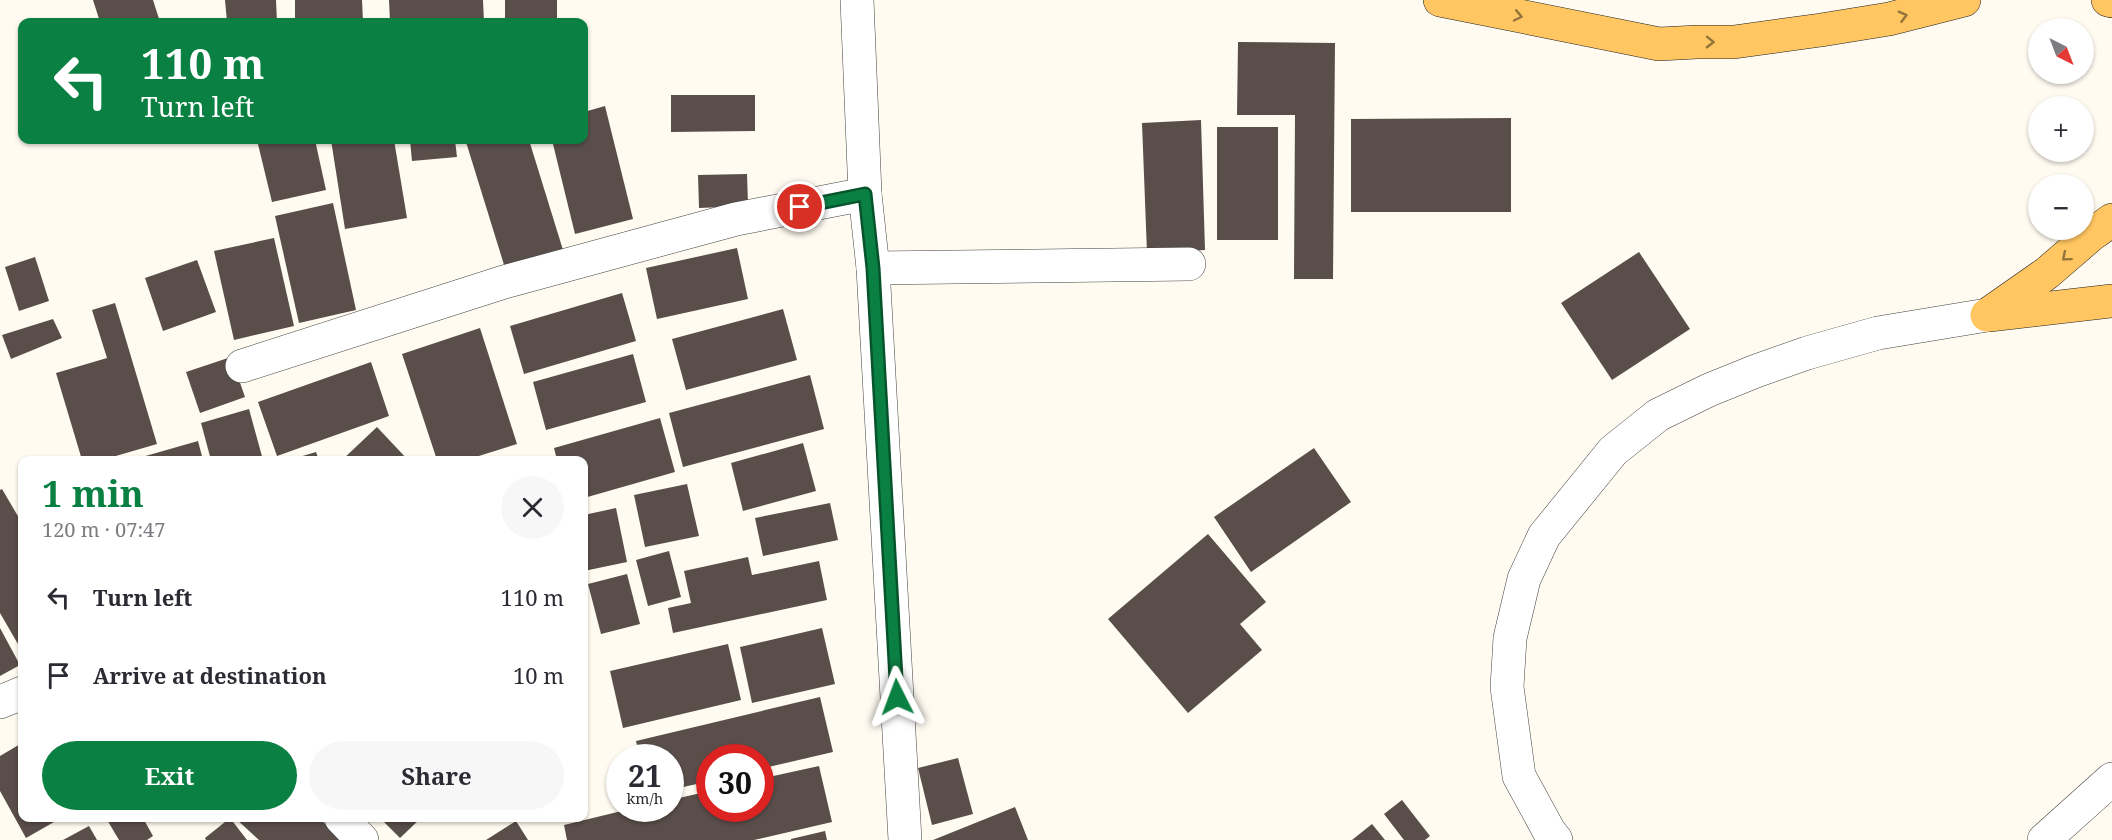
<!DOCTYPE html>
<meta charset="utf-8">
<style>
:root{--surface:#fff;--page:#f7f7f7;--text:#2b2b33;--muted:#7c7c81;--accent:#0b8043}
body{margin:0;font-family:"Noto Serif",serif;background:var(--page);color:var(--text);height:100vh;display:flex;flex-direction:column;font-size:22px;white-space:nowrap}
*{box-sizing:border-box;margin:0}
p{font-size:20px;color:var(--muted)}
.icon{flex:none;width:33px;height:33px;fill:none;stroke:currentColor;stroke-width:2;stroke-linecap:round;stroke-linejoin:round}
.map{position:relative;flex:1;overflow:hidden}
.side{position:absolute;left:18px;top:456px;width:570px;height:366px;display:flex;flex-direction:column;background:var(--surface);border-radius:12px;box-shadow:0 2px 4px #0004}
.side>*{flex:none}
.guide{position:absolute;left:18px;top:18px;width:570px;height:126px;border-radius:12px;box-shadow:0 2px 4px #0004;background:#0b8043;color:#fff;overflow:hidden}
.needle{width:39px;rotate:138deg}
.buttons{position:absolute;left:2028px;top:18px;display:grid;gap:12px}
.buttons a{display:grid;place-items:center;width:66px;height:66px;border-radius:50%;background:var(--surface);box-shadow:0 2px 4px #0004;font-size:30px}
.speed{position:absolute;left:606px;top:744px;display:flex;gap:12px;font-size:30px;font-weight:700;text-align:center}
.speed>*{display:grid;place-content:center;width:78px;height:78px;border-radius:50%;background:var(--surface);box-shadow:0 2px 4px #0004;line-height:1}
.speed small{font-size:15px;font-weight:400}
.speed .limit{border:9px solid #d22;background:#fff;color:#111}
.pin{position:absolute;display:grid;place-items:center;width:51px;height:51px;color:#fff;margin:-26px;border:3px solid #fff;border-radius:50%;box-shadow:0 2px 6px #0007}
.me{position:absolute;width:66px;margin:-33px;rotate:357deg;stroke-linejoin:round;filter:drop-shadow(0 0 4px #0008)}
.turn{display:flex;align-items:center;gap:21px;height:126px;padding:0 24px;font-size:27px}
.turn .icon{width:78px;height:78px;stroke-width:2.5}
.turn b{display:block;font-size:42px;line-height:51px}
.round{display:grid;place-items:center;flex:none;width:63px;height:63px;border-radius:32px;background:var(--page)}
.headline{display:flex;align-items:center;justify-content:space-between;height:102px;padding:0 24px}
h1{font-size:36px;font-weight:700;line-height:45px;color:var(--accent)}
.button{display:flex;gap:12px;margin-top:auto;padding:12px 24px}
.button a{flex:1;height:69px;border-radius:36px;background:var(--accent);color:#fff;font-size:24px;font-weight:700;line-height:69px;text-align:center}
.button a+a{background:var(--page);color:var(--text)}
ul{padding:0;list-style:none}
li{display:flex;align-items:center;gap:18px;height:78px;padding:0 24px}
li div{flex:1}
li b{display:block;font-size:22px}
li em{font-style:normal}
.map>svg:first-child{display:block}
.building{fill:#594e4a}
.lines{fill:none;stroke-linecap:round;stroke-linejoin:round}
.minor-casing{stroke:#424242;stroke-width:34}
.major-casing{stroke:#202020;stroke-width:34}
.minor{stroke:#fff;stroke-width:33}
.major{stroke:#ffc661;stroke-width:33}
.oneway{stroke:#93743c}
.route-casing{stroke:#07532c;stroke-width:15}
.route{stroke:#0b8043;stroke-width:10}
</style>
<div class="map">
<svg width="2112" height="840" viewBox="0 0 2112 840">
<rect width="100%" height="100%" fill="#fffbf1"/>
<g class="building">
<polygon points="93,0 153,0 160,22 100,22"/>
<polygon points="225,0 276,0 277,22 227,22"/>
<polygon points="295,0 362,0 363,22 295,22"/>
<polygon points="389,0 483,0 484,22 390,22"/>
<rect x="505" y="0" width="52" height="22"/>
<polygon points="1238,42 1335,43 1333,279 1294,279 1295,115 1237,115"/>
<polygon points="671,95 755,95 755,131 671,132"/>
<polygon points="605,106 633,219 575,234 552,140 584,140 584,112"/>
<polygon points="1511,118 1511,212 1351,212 1351,119"/>
<polygon points="1201,120 1205,250 1147,253 1142,123"/>
<rect x="1217" y="127" width="61" height="113"/>
<polygon points="257,140 315,140 326,190 272,202"/>
<polygon points="331,140 394,140 407,218 345,229"/>
<polygon points="410,140 455,140 457,157 412,161"/>
<polygon points="475,140 529,140 563,250 505,268 466,142"/>
<polygon points="747,174 748,206 699,208 698,175"/>
<polygon points="333,203 356,310 299,323 275,216"/>
<polygon points="274,238 294,326 234,340 214,251"/>
<polygon points="737,248 748,299 657,319 646,268"/>
<polygon points="1639,252 1690,329 1612,380 1561,303"/>
<polygon points="35,257 49,301 19,311 5,267"/>
<polygon points="197,260 216,312 163,331 145,278"/>
<polygon points="622,293 636,341 524,374 510,326"/>
<polygon points="115,303 157,444 102,460 82,460 56,373 107,358 92,310"/>
<polygon points="783,309 797,360 686,390 672,339"/>
<polygon points="53,319 62,338 11,359 2,335"/>
<polygon points="480,328 517,444 466,460 437,460 402,354"/>
<polygon points="633,354 646,402 546,430 533,382"/>
<polygon points="231,357 245,397 200,413 186,372"/>
<polygon points="371,362 389,416 277,456 258,402"/>
<polygon points="810,375 824,429 683,467 669,413"/>
<polygon points="249,409 263,460 211,460 201,423"/>
<polygon points="660,418 675,472 584,498 584,460 557,460 554,448"/>
<polygon points="377,427 408,460 342,460"/>
<polygon points="198,441 203,460 142,460 142,457"/>
<polygon points="803,443 816,491 743,511 731,463"/>
<polygon points="1314,448 1351,502 1251,572 1214,517"/>
<polygon points="316,452 319,460 289,460"/>
<polygon points="687,484 699,536 645,547 634,495"/>
<polygon points="2,489 22,523 22,651 0,613 0,490"/>
<polygon points="830,503 838,540 763,556 755,518"/>
<polygon points="616,508 627,562 584,571 584,515"/>
<polygon points="1208,534 1266,602 1240,624 1262,650 1188,713 1108,619"/>
<polygon points="669,551 681,597 648,606 636,560"/>
<polygon points="748,557 752,575 819,561 827,600 673,633 668,608 691,603 684,571"/>
<polygon points="627,574 640,624 601,634 588,584"/>
<polygon points="0,628 20,665 0,676"/>
<polygon points="822,628 835,684 752,703 740,647"/>
<polygon points="728,644 741,700 623,728 610,671"/>
<polygon points="820,697 833,752 760,769 760,758 710,758 710,781 670,790 670,758 640,758 636,741"/>
<polygon points="22,743 22,818 61,818 26,838 0,791 0,756"/>
<polygon points="958,758 973,814 932,825 918,768"/>
<polygon points="819,766 832,822 754,840 567,840 564,825 634,808 670,808 670,800 710,791 710,808 760,808 760,779"/>
<polygon points="1402,800 1430,836 1425,840 1404,840 1384,814"/>
<polygon points="1015,807 1028,840 933,840"/>
<polygon points="106,818 143,818 153,836 147,840 119,840"/>
<polygon points="230,818 247,840 206,840 205,838"/>
<polygon points="235,818 319,818 342,840 259,840"/>
<polygon points="380,818 421,818 400,838"/>
<polygon points="516,821 528,840 486,840"/>
<polygon points="1372,824 1385,840 1352,840"/>
<polygon points="89,826 97,840 63,840"/>
<polygon points="825,831 827,840 791,840 791,839"/>
</g>
<g class="lines">
<g class="minor-casing">
<g id="minor">
<polyline points="857,0 865,194 873,268 905,840"/>
<polyline points="873,268 1189,264"/>
<polyline points="242,366 504,282 736,219 865,194"/>
<polyline points="0,702 22,693"/>
<polyline points="341,818 362,840"/>
<polyline points="1556,840 1549,831 1519,776 1507,687 1510,638 1524,579 1544,536 1613,451 1658,415 1709,390 1756,371 1807,353 1878,333 1987,315"/>
<polyline points="2044,840 2112,779"/>
</g>
</g>
<g class="major-casing">
<g id="major">
<polyline points="1440,0 1659,44 1697,42 1734,42 1821,30 1889,19 1964,0"/>
<polyline points="2108,0 2112,1"/>
<polyline points="1987,315 2047,273 2091,235 2112,220"/>
<polyline points="1989,315 2112,301"/>
</g>
</g>
<use href="#minor" class="minor"/>
<use href="#major" class="major"/>
</g>
<defs><path id="oneway-chevron" d="M-2-3.5L2.5 0L-2 3.5" fill="none" stroke-width="1.6" stroke-linecap="round" stroke-linejoin="round" transform="scale(1.5)"/></defs>
<g class="oneway">
<use href="#oneway-chevron" transform="translate(1518 16) rotate(12)"/>
<use href="#oneway-chevron" transform="translate(1903 16) rotate(-15)"/>
<use href="#oneway-chevron" transform="translate(1710 42) rotate(1)"/>
<use href="#oneway-chevron" transform="translate(2066 257) rotate(140)"/>
</g>
<g class="lines">
<g class="route-casing">
<polyline id="route" points="800,207 865,194 873,268 897,697"/>
</g>
<use href="#route" class="route"/>
</g>
</svg>
<div class="buttons">
<a><svg class="needle" viewBox="-14 -14 28 28"><path d="M0-13l5 13h-10z" fill="#e53935"/><path d="M0 13l5-13h-10z" fill="#7c7c81"/></svg></a>
<a>+</a>
<a>−</a>
</div>
<div class="speed"><div>21<small>km/h</small></div><div class="limit">30</div></div>
<div class="pin" style="left:800px;top:207px;background:#d93025"><svg class="icon" aria-label="arrive" viewBox="0 0 24 24"><path d="M6 21V4h12l-3 4 3 4H6"/></svg></div>
<svg class="me" style="left:897px;top:697px" viewBox="-20 -20 40 40"><path d="M0-17L14 15 0 8-14 15z" fill="#0b8043" stroke="#fff" stroke-width="4"/></svg>
<div class="guide">
<div class="turn"><svg class="icon" aria-label="left" viewBox="0 0 24 24"><path d="M17 20v-9H6M10 6l-5 5 5 5"/></svg><div><b>110 m</b>Turn left</div></div>
</div>
<section class="side">
<div class="headline"><div><h1>1 min</h1><p>120 m · 07:47</p></div><a class="round"><svg class="icon" aria-label="close" viewBox="0 0 24 24"><path d="M6 6l12 12M18 6L6 18"/></svg></a></div>
<ul>
<li><svg class="icon" aria-label="left" viewBox="0 0 24 24"><path d="M17 20v-9H6M10 6l-5 5 5 5"/></svg><div><b>Turn left</b></div><em>110 m</em></li>
<li><svg class="icon" aria-label="arrive" viewBox="0 0 24 24"><path d="M6 21V4h12l-3 4 3 4H6"/></svg><div><b>Arrive at destination</b></div><em>10 m</em></li>
</ul>
<div class="button"><a>Exit</a><a>Share</a></div>
</section>
</div>
